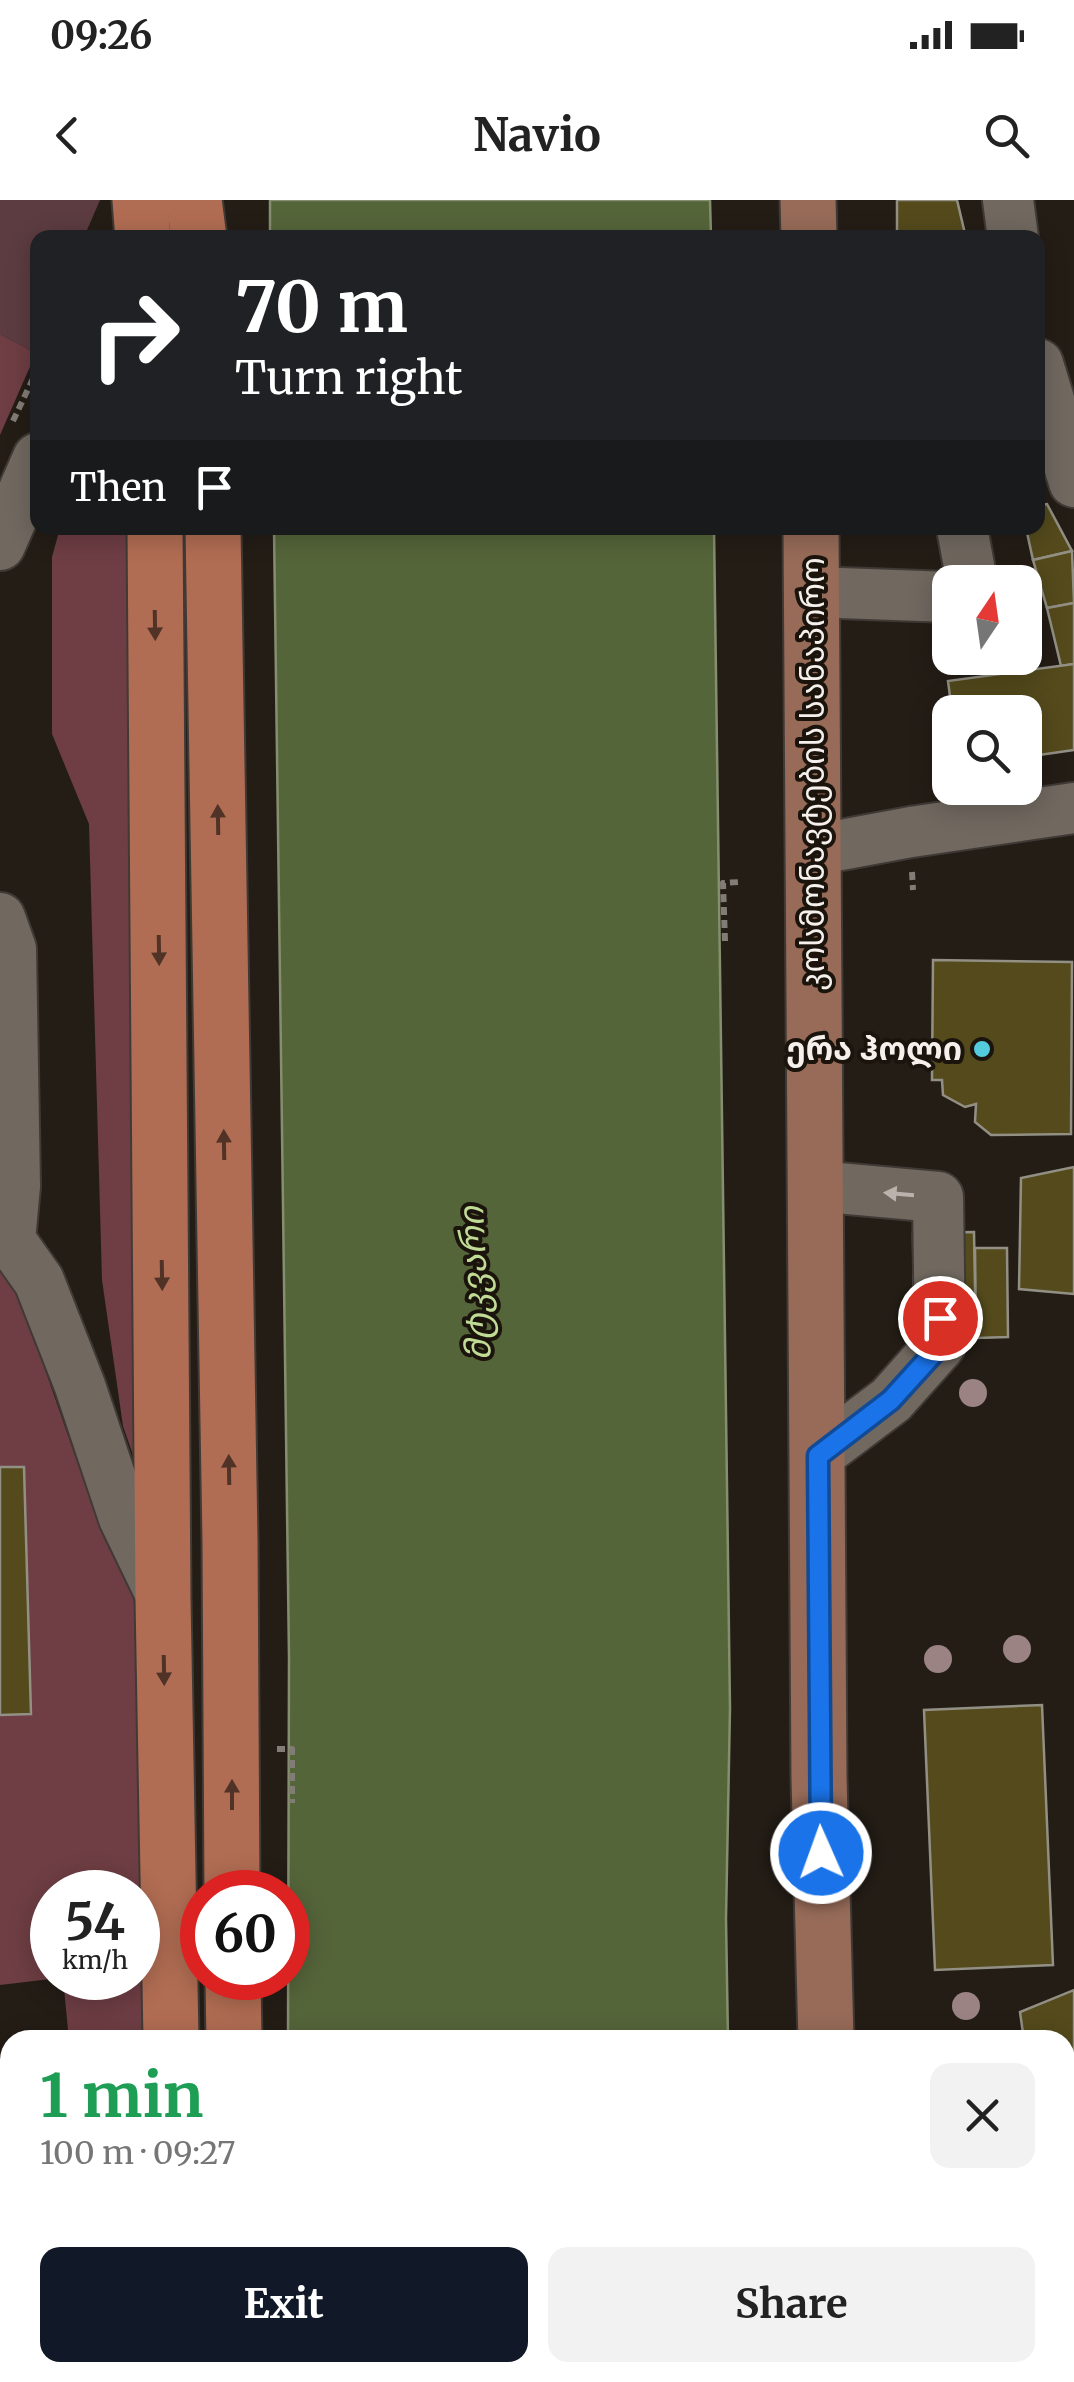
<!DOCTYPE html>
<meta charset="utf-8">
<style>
:root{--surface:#fff;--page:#f2f2f2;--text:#222;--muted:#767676;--accent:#111827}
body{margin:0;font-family:Merriweather,"Noto Sans Georgian",serif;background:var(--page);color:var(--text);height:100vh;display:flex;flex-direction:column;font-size:38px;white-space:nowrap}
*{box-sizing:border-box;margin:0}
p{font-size:32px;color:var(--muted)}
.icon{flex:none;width:55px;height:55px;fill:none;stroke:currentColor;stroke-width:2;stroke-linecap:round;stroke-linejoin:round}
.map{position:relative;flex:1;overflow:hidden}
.drawer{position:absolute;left:0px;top:1830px;width:1075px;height:352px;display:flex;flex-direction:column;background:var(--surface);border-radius:30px 30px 0 0;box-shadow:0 5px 25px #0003}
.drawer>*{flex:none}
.top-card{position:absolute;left:30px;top:30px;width:1015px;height:305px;border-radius:20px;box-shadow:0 5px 25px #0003;background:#202124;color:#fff;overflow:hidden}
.needle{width:65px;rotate:13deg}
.fabs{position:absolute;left:932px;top:365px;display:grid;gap:20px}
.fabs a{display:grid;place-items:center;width:110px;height:110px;border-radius:20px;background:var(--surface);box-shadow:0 5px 25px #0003;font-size:50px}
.speed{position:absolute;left:30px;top:1670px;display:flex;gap:20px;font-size:50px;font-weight:700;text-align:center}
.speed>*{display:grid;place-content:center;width:130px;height:130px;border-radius:50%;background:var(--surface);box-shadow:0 5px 25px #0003;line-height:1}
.speed small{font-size:25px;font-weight:400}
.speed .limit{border:15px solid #d22;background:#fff;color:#111}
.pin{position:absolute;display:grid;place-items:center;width:85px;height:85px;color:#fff;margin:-42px;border:5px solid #fff;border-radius:50%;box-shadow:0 2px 10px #0007}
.me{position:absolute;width:110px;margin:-55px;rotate:358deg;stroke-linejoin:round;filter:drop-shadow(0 0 8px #0008)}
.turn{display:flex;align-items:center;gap:35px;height:210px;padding:0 40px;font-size:45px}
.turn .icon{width:130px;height:130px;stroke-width:2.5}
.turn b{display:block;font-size:70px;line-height:85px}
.then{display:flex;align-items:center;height:95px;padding:0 40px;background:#0003;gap:20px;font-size:38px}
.round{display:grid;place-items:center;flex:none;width:105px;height:105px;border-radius:20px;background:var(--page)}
.summary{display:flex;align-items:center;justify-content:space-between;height:170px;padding:0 40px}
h1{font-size:60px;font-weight:700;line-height:75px;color:#1e9e55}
.button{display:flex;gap:20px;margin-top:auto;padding:20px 40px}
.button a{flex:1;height:115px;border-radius:20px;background:var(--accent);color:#fff;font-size:40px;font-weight:700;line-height:115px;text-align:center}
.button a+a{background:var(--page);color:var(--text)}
.status{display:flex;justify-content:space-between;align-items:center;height:70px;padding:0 50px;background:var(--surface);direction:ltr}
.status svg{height:28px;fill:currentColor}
header{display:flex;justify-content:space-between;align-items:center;height:130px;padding:0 40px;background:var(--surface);font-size:45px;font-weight:700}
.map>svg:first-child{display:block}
.green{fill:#5c3c40}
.forest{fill:#6e3e44}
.water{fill:#55653a;stroke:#858f6f;stroke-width:2.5}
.building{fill:#544a1c;stroke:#929084;stroke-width:2.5}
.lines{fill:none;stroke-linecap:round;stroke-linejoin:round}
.minor-casing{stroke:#403a36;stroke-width:54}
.major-casing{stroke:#403a36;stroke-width:59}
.highway-casing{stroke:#403a36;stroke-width:59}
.path{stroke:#827c76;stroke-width:6;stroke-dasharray:8 5;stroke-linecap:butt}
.minor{stroke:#716960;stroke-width:50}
.major{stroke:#976b58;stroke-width:55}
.highway{stroke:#b16d53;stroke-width:55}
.tree{fill:#9a8382}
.oneway{fill:#503326}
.oneway2{fill:#bab3ac}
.route-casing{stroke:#114b97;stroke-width:25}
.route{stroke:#1a73e8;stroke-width:18}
.poi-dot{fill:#54cadd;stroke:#1b140d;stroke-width:4}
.labels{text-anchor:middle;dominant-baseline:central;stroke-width:8;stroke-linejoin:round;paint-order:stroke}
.street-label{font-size:32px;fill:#f5f0eb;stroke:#1b140d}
.poi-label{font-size:32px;font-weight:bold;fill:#f5f0eb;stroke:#1b140d;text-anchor:end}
.water-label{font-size:35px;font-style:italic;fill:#c0db95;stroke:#1b140d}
</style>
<div class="status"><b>09:26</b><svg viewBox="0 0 49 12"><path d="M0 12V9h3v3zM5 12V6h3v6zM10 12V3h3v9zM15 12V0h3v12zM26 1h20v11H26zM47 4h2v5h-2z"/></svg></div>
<header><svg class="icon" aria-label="back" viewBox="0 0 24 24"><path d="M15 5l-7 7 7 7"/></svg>Navio<svg class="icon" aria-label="search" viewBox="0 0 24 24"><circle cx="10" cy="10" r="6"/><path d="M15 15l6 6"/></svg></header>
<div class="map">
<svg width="1074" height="2182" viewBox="0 0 1074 2182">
<rect width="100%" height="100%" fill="#241d16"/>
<polygon class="green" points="0,0 100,0 84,37 38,38 36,153 0,134"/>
<g class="forest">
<polygon points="0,134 36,153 0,235"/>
<polygon points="60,328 134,328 150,1304 123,1226 102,1080 89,624 52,534 52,357"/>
<polygon points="0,1068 15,1083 88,1293 149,1427 148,1840 69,1840 63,1778 138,1778 138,1692 52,1692 52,1778 59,1778 0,1785"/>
</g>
<g class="water">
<polygon points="270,0 710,0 711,37 270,37"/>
<polygon points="274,328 714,328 730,1508 726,1719 728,1840 288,1840 289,1458"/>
<polygon points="747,2173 748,2182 309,2182 308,2173"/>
</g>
<g class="building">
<polygon points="897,0 957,0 966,38 897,38"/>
<polygon points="1047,304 1072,351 1033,360 1026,328 1038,328 1038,305"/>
<polygon points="1072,351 1074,403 1047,408 1033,360"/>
<polygon points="1074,403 1074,464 1061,466 1047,408"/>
<polygon points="1074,464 1074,550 1025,557 1025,512 952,512 948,481"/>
<polygon points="933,760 1072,762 1071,934 991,935 975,922 976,904 965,907 943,895 942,880 932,880"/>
<polygon points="1074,967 1074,1094 1019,1089 1021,978"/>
<polygon points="974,1032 976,1138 914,1138 913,1033"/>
<polygon points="975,1048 1007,1048 1008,1137 976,1138"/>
<polygon points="0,1267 24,1267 31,1514 0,1515"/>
<polygon points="1042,1505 1053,1765 935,1770 924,1510"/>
<polygon points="1074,1790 1074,1900 1065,1901 1065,1840 1024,1840 1020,1812"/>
<polygon points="1074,1920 1074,2009 1065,1979 1065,1922"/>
</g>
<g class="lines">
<g class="minor-casing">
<g id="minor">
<polyline points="1008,0 1013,38"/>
<polyline points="1038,164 1074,282"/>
<polyline points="962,328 972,382"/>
<polyline points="0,345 38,258"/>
<polyline points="812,392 950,397"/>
<polyline points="814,650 911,632 1074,608"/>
<polyline points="0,718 11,749 15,986 10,1040 39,1081 80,1186 124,1318 163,1399"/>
<polyline points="815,986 938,997 940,1145 891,1200 818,1255"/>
<polyline points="0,1935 10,1947"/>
<polyline points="0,2089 10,2068"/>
<polyline points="1065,2128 1074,2131"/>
<polyline points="135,2172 139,2182"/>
</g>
</g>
<g class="major-casing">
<g id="major">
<polyline points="808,0 809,38"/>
<polyline points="811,328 819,1578 826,1840"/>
<polyline points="845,2172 846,2182"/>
</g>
</g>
<g class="highway-casing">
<g id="highway">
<polyline points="140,0 143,38"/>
<polyline points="194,0 199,38"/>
<polyline points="155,328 163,1399 171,1840"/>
<polyline points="213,328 230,1341 232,1692"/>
<polyline points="233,1778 234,1840"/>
<polyline points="184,2172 185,2182"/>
<polyline points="249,2172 250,2182"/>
</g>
</g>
<g class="path">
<polyline points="13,221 38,168"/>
<polyline points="912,672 913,690"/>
<polyline points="725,741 723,683 740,682"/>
<polyline points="277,1549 292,1549 292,1603"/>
</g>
<use href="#minor" class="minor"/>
<use href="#major" class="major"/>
<use href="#highway" class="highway"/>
</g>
<g class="tree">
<circle cx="973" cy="1193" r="14"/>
<circle cx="1017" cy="1449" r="14"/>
<circle cx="938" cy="1459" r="14"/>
<circle cx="966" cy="1806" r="14"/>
</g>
<defs><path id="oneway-solid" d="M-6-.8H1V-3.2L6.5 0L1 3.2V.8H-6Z" transform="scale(2.5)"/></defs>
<g class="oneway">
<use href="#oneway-solid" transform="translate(155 425) rotate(89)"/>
<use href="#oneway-solid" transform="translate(218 620) rotate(-91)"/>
<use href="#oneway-solid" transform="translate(159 750) rotate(89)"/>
<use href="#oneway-solid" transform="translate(224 945) rotate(-91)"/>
<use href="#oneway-solid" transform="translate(162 1075) rotate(89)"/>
<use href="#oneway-solid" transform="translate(229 1270) rotate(-91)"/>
<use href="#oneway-solid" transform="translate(164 1470) rotate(89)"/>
<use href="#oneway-solid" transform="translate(232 1595) rotate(-90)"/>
</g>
<use class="oneway2" href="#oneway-solid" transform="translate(899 994) rotate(-175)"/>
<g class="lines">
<g class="route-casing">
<polyline id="route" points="821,1653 818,1256 891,1200 940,1146 940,1118"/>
</g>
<use href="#route" class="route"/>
</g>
<circle class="poi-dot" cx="982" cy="849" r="10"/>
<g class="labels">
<g class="street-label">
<text transform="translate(813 574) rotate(-90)">კოსმონავტების სანაპირო</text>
</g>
<g class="poi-label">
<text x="962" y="849">ერა ჰოლი</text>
</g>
<g class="water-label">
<text transform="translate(475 1084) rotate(-93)">მტკვარი</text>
</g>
</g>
</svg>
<div class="fabs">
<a><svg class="needle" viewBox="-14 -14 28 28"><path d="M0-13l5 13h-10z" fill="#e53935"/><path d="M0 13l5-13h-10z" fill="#767676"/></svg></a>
<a><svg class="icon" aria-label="search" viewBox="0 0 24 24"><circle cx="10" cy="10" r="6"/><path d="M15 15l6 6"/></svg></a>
</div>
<div class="speed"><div>54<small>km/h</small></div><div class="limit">60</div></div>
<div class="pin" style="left:940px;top:1118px;background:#d93025"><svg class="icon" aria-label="arrive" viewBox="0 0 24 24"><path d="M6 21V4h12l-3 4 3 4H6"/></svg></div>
<svg class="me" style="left:821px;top:1653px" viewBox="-20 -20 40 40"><circle r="17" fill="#1a73e8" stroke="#fff" stroke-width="3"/><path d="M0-11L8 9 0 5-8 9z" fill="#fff"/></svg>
<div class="top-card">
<div class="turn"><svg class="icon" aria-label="right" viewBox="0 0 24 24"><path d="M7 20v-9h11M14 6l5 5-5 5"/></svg><div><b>70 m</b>Turn right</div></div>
<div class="then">Then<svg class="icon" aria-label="arrive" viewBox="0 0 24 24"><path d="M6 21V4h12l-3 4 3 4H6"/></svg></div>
</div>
<section class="drawer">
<div class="summary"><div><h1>1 min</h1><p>100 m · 09:27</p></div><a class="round"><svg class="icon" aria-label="close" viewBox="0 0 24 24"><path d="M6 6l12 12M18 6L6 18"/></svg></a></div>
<div class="button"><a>Exit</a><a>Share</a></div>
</section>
</div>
